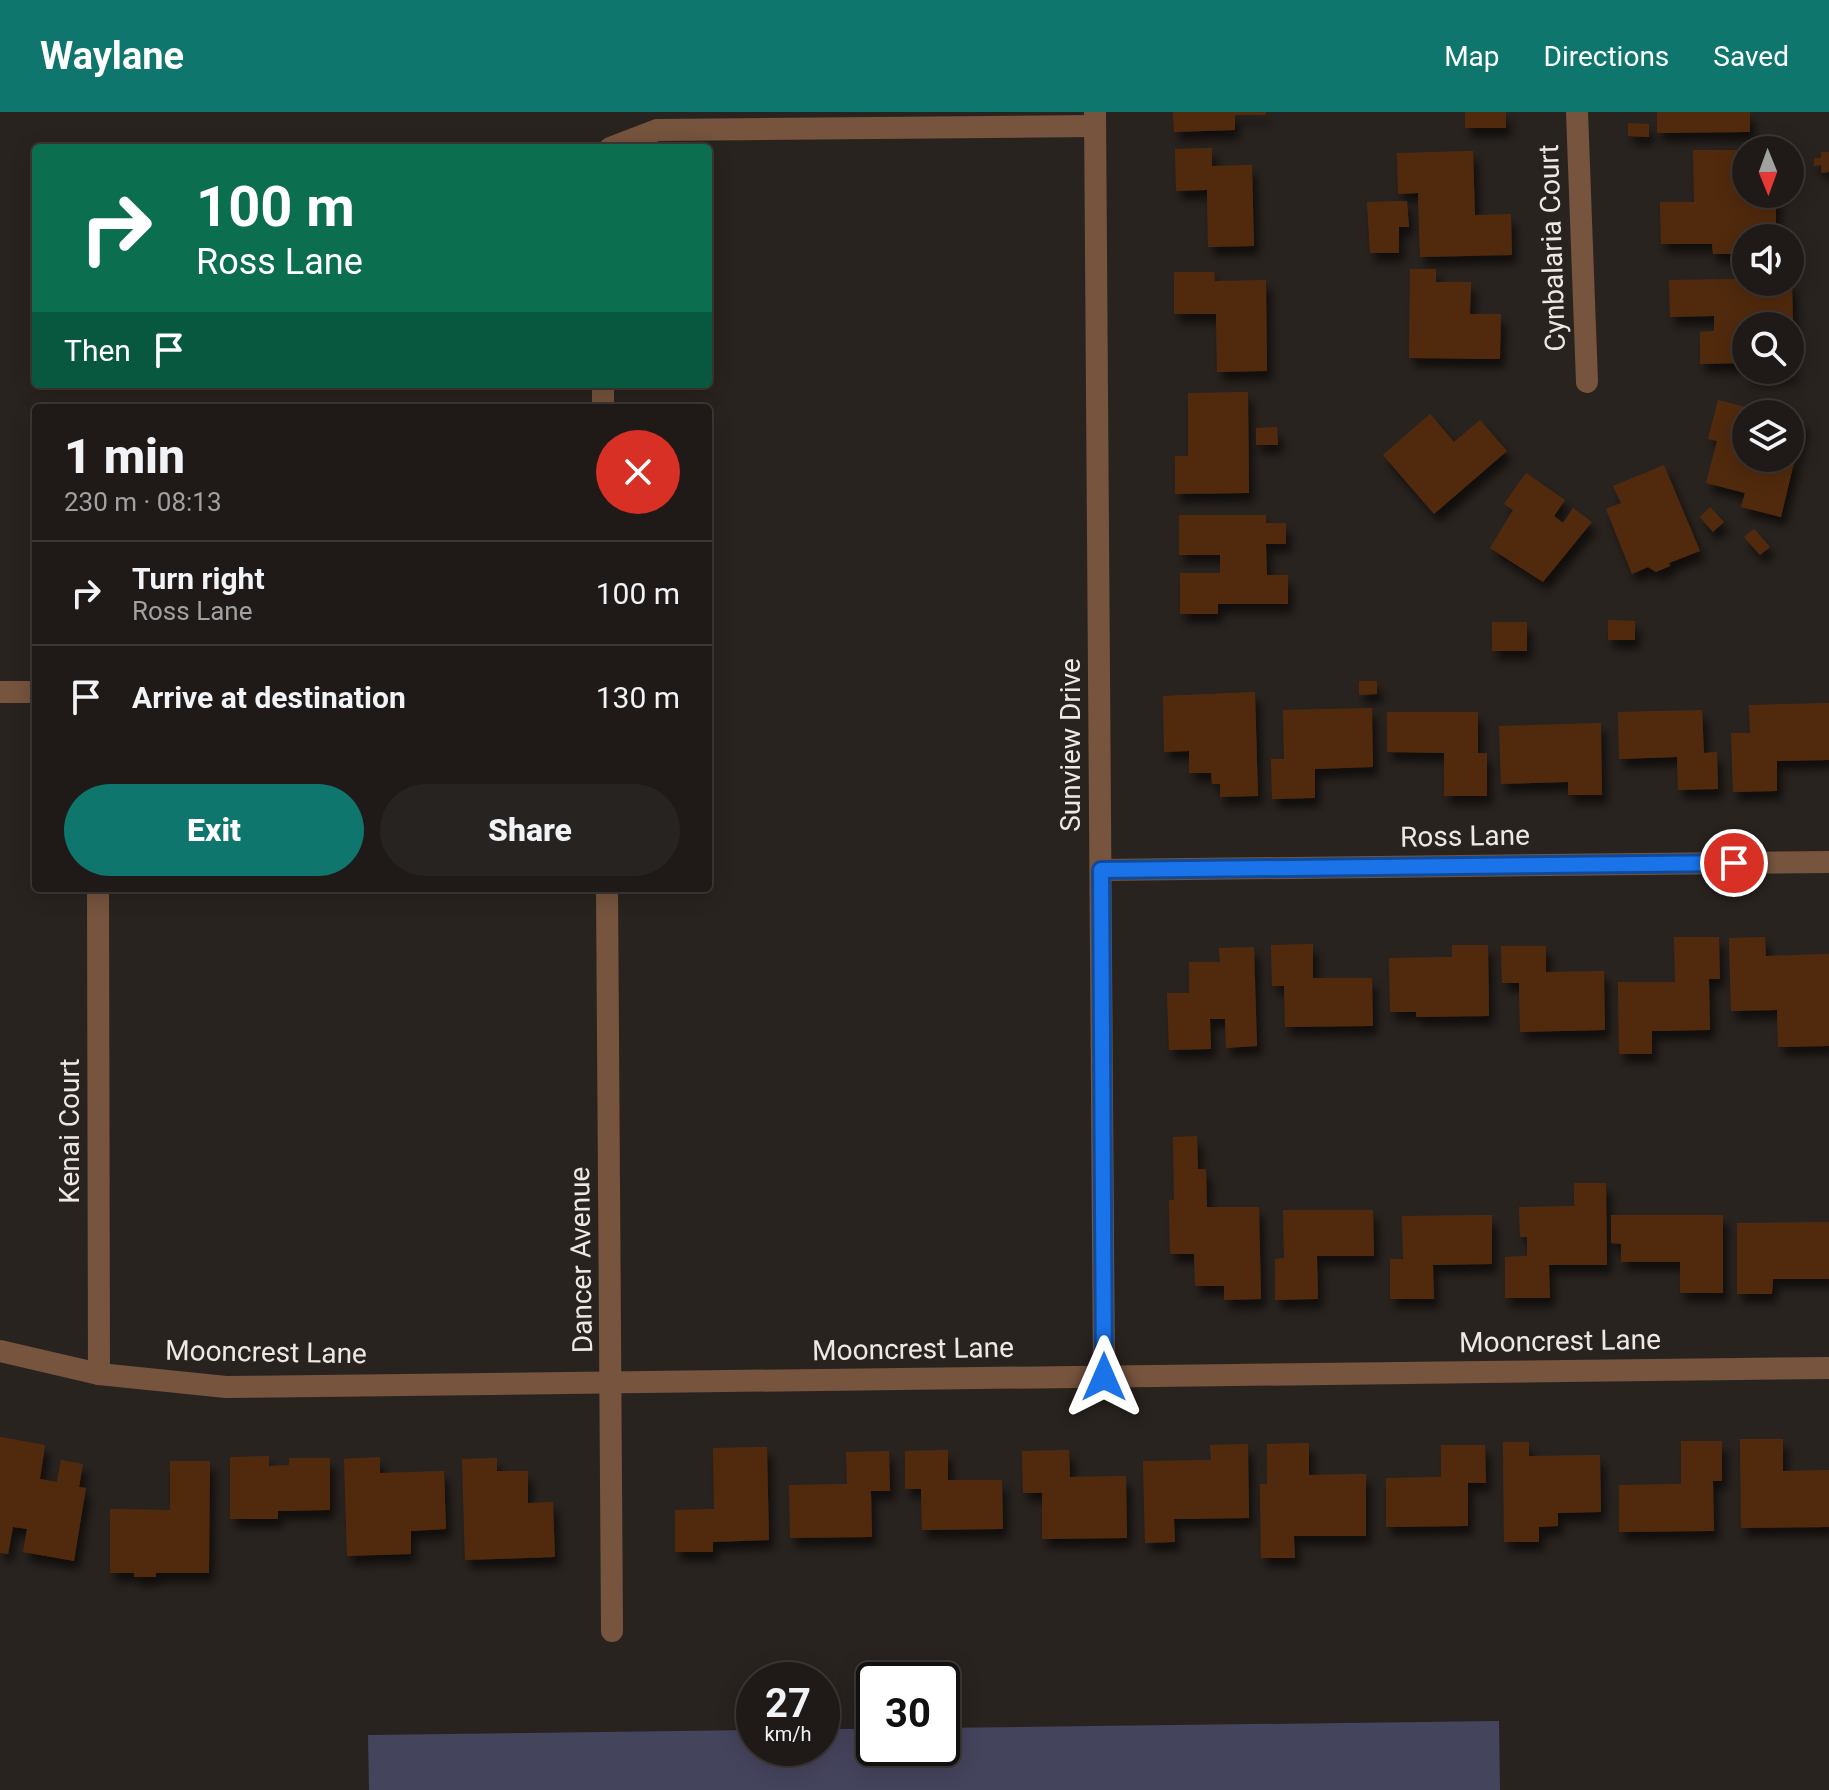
<!DOCTYPE html>
<meta charset="utf-8">
<style>
:root{--surface:#1f1a17;--page:#272320;--text:#f1f3f6;--muted:#a1a1a1;--line:#3c3836;--accent:#0f766e}
body{margin:0;font-family:Roboto,sans-serif;background:var(--page);color:var(--text);height:100vh;display:flex;flex-direction:column;font-size:30px;white-space:nowrap}
*{box-sizing:border-box;margin:0}
p{font-size:26px;color:var(--muted)}
.icon{flex:none;width:44px;height:44px;fill:none;stroke:currentColor;stroke-width:2;stroke-linecap:round;stroke-linejoin:round}
.map{position:relative;flex:1;overflow:hidden}
.details{position:absolute;left:32px;top:292px;width:680px;height:488px;display:flex;flex-direction:column;background:var(--surface);border-radius:8px;box-shadow:0 4px 20px #0003,0 0 0 2px var(--line)}
.details>*{flex:none}
.top-card{position:absolute;left:32px;top:32px;width:680px;height:244px;border-radius:8px;box-shadow:0 4px 20px #0003,0 0 0 2px var(--line);background:#0b6e4f;color:#fff;overflow:hidden}
.needle{width:52px;rotate:179deg}
.buttons{position:absolute;left:1732px;top:24px;display:grid;gap:16px}
.buttons a{display:grid;place-items:center;width:72px;height:72px;border-radius:50%;background:var(--surface);box-shadow:0 4px 20px #0003,0 0 0 2px var(--line);font-size:40px}
.speed{position:absolute;left:736px;top:1550px;display:flex;gap:16px;font-size:40px;font-weight:700;text-align:center}
.speed>*{display:grid;place-content:center;width:104px;height:104px;border-radius:50%;background:var(--surface);box-shadow:0 4px 20px #0003,0 0 0 2px var(--line);line-height:1}
.speed small{font-size:20px;font-weight:400}
.speed .limit{border:4px solid #111;border-radius:12px;background:#fff;color:#111}
.pin{position:absolute;display:grid;place-items:center;width:68px;height:68px;color:#fff;margin:-34px;border:4px solid #fff;border-radius:50%;box-shadow:0 2px 8px #0007}
.me{position:absolute;width:88px;margin:-44px;rotate:0deg;stroke-linejoin:round;filter:drop-shadow(0 0 6px #0008)}
.turn{display:flex;align-items:center;gap:28px;height:168px;padding:0 32px;font-size:36px}
.turn .icon{width:104px;height:104px;stroke-width:2.5}
.turn b{display:block;font-size:56px;line-height:68px}
.then{display:flex;align-items:center;height:76px;padding:0 32px;background:#0003;gap:16px;font-size:30px}
.round{display:grid;place-items:center;flex:none;width:84px;height:84px;border-radius:42px;background:var(--page)}
.head{display:flex;align-items:center;justify-content:space-between;height:136px;padding:0 32px}
h1{font-size:48px;font-weight:800;line-height:60px}
.action{display:flex;gap:16px;margin-top:auto;padding:16px 32px}
.action a{flex:1;height:92px;border-radius:48px;background:var(--accent);color:#fff;font-size:32px;font-weight:800;line-height:92px;text-align:center}
.action a+a{background:var(--page);color:var(--text)}
ul{padding:0;list-style:none}
li{display:flex;align-items:center;gap:24px;height:104px;padding:0 32px;border-top:2px solid var(--line)}
li div{flex:1}
li b{display:block;font-size:30px}
li em{font-style:normal}
header{display:flex;align-items:center;gap:48px;box-sizing:border-box;height:112px;padding:0 40px;background:var(--accent);color:#fff}
header strong{font-size:38px}
nav{display:flex;gap:44px;margin-inline-start:auto;font-size:28px}
.map>svg:first-child{display:block}
.green{fill:#45445d}
.building{fill:#512c11;filter:url(#shadow)}
.lines{fill:none;stroke-linecap:round;stroke-linejoin:round}
.minor{stroke:#76543e;stroke-width:22}
.route-casing{stroke:#114b97;stroke-width:20}
.route{stroke:#1a73e8;stroke-width:14}
.labels{text-anchor:middle;dominant-baseline:central;stroke-width:7;stroke-linejoin:round;paint-order:stroke}
.street-label{font-size:28px;fill:#ede8e6;stroke:#29231f}
</style>
<header>
<strong>Waylane</strong>
<nav><a>Map</a><a>Directions</a><a>Saved</a></nav>
</header>
<div class="map">
<svg width="1829" height="1678" viewBox="0 0 1829 1678">
<defs>
<filter id="shadow"><feDropShadow dx="5" dy="9" stdDeviation="4" flood-color="#0009"/></filter>
</defs>
<rect width="100%" height="100%" fill="#29231f"/>
<polygon class="green" points="1499,1609 1500,1678 369,1678 368,1623 754,1618 754,1636 822,1636 822,1617 874,1617 874,1636 942,1636 942,1616"/>
<g class="building">
<polygon points="1173,0 1266,0 1266,3 1235,3 1235,18 1174,20"/>
<rect x="1465" y="0" width="41" height="16"/>
<polygon points="1657,0 1750,0 1750,20 1657,21"/>
<polygon points="1628,11 1649,12 1649,25 1628,24"/>
<polygon points="1212,36 1212,54 1252,53 1254,134 1208,135 1207,78 1176,79 1175,37"/>
<polygon points="1693,38 1746,38 1746,82 1776,82 1776,112 1764,112 1764,126 1746,126 1746,142 1713,142 1712,132 1661,132 1660,90 1694,90"/>
<polygon points="1473,39 1475,103 1511,102 1512,143 1420,145 1418,81 1398,82 1397,41"/>
<polygon points="1821,40 1829,40 1829,60 1821,61 1821,53 1814,54 1814,46 1821,46"/>
<polygon points="1407,89 1409,115 1399,115 1399,141 1370,141 1367,90"/>
<polygon points="1410,157 1436,157 1436,170 1471,170 1470,202 1501,202 1500,247 1409,246"/>
<polygon points="1174,160 1214,160 1215,169 1266,168 1267,259 1217,260 1216,202 1174,202"/>
<polygon points="1746,167 1746,170 1792,170 1793,214 1746,214 1746,251 1700,252 1700,220 1714,219 1714,204 1670,205 1669,168"/>
<polygon points="1790,223 1793,223 1793,263 1748,264 1747,258 1790,258"/>
<polygon points="1248,280 1249,381 1175,382 1175,344 1188,344 1188,281"/>
<polygon points="1718,288 1769,301 1746,302 1746,346 1790,346 1790,306 1804,309 1781,405 1741,395 1745,381 1706,371 1717,329 1708,327"/>
<polygon points="1430,302 1454,330 1480,308 1507,339 1434,402 1383,343"/>
<polygon points="1277,315 1278,333 1256,333 1256,316"/>
<polygon points="1664,353 1700,439 1669,451 1670,454 1656,460 1648,455 1632,462 1606,397 1621,391 1613,374"/>
<polygon points="1526,361 1565,388 1554,404 1563,411 1573,396 1592,410 1543,470 1490,436 1513,398 1504,392"/>
<polygon points="1710,395 1724,410 1713,420 1700,405"/>
<polygon points="1179,403 1266,403 1266,411 1286,411 1286,432 1266,432 1267,463 1288,463 1288,492 1218,492 1218,502 1180,502 1180,461 1220,461 1220,443 1179,443"/>
<polygon points="1754,417 1770,435 1760,443 1744,425"/>
<polygon points="1608,508 1635,509 1635,528 1608,528"/>
<rect x="1492" y="510" width="35" height="29"/>
<polygon points="1359,569 1377,569 1377,582 1359,583"/>
<polygon points="1255,580 1258,684 1220,685 1220,672 1212,672 1211,661 1189,661 1189,639 1164,640 1163,584"/>
<polygon points="1829,591 1829,648 1777,649 1777,679 1733,680 1731,621 1750,621 1749,593"/>
<polygon points="1372,596 1373,655 1315,657 1315,686 1272,687 1271,647 1284,647 1283,598"/>
<polygon points="1702,598 1704,641 1717,640 1718,677 1678,678 1677,645 1619,647 1618,600"/>
<polygon points="1387,600 1478,600 1478,641 1487,641 1487,684 1444,684 1444,641 1387,640"/>
<polygon points="1601,611 1602,683 1568,683 1568,670 1501,672 1499,614"/>
<polygon points="1674,825 1719,825 1720,867 1709,867 1710,918 1652,919 1652,942 1619,942 1618,870 1675,870"/>
<polygon points="1765,825 1766,844 1829,842 1829,934 1778,935 1777,898 1731,899 1729,826"/>
<polygon points="1313,832 1313,866 1372,866 1373,914 1285,915 1284,874 1272,874 1271,833"/>
<polygon points="1452,833 1488,833 1489,904 1416,905 1416,900 1390,900 1389,846 1452,845"/>
<polygon points="1501,834 1546,834 1546,860 1604,859 1605,918 1520,920 1519,871 1502,871"/>
<polygon points="1254,835 1257,934 1226,936 1225,907 1210,907 1211,937 1169,938 1167,881 1189,881 1189,850 1220,850 1219,836"/>
<polygon points="1197,1024 1198,1057 1206,1057 1207,1095 1259,1095 1261,1187 1224,1188 1224,1174 1195,1174 1194,1142 1170,1142 1169,1088 1174,1088 1173,1025"/>
<polygon points="1574,1071 1606,1071 1607,1153 1549,1153 1550,1186 1505,1186 1505,1145 1527,1144 1527,1125 1520,1125 1519,1095 1574,1094"/>
<polygon points="1283,1098 1373,1098 1374,1144 1317,1144 1318,1187 1275,1188 1275,1147 1284,1146"/>
<polygon points="1492,1103 1492,1152 1433,1153 1434,1187 1390,1187 1390,1147 1403,1147 1402,1104"/>
<polygon points="1611,1103 1723,1103 1723,1181 1680,1181 1680,1150 1621,1150 1621,1132 1611,1131"/>
<polygon points="1829,1110 1829,1167 1773,1167 1772,1182 1737,1182 1737,1111"/>
<polygon points="0,1325 45,1333 40,1367 57,1370 61,1348 83,1352 79,1375 86,1376 74,1449 23,1440 27,1417 13,1415 8,1442 0,1441"/>
<polygon points="1740,1327 1783,1327 1783,1359 1829,1358 1829,1415 1741,1416"/>
<polygon points="1681,1329 1722,1329 1722,1369 1713,1369 1714,1419 1619,1420 1619,1373 1681,1372"/>
<polygon points="1503,1330 1529,1330 1529,1344 1600,1343 1601,1400 1558,1401 1558,1414 1539,1415 1539,1430 1504,1430"/>
<polygon points="1309,1331 1309,1363 1366,1362 1366,1424 1294,1424 1295,1446 1261,1446 1260,1372 1267,1372 1267,1332"/>
<polygon points="1248,1332 1249,1406 1174,1407 1175,1430 1145,1431 1143,1349 1211,1348 1210,1333"/>
<polygon points="1441,1333 1485,1333 1486,1371 1468,1371 1468,1414 1386,1415 1386,1366 1441,1365"/>
<polygon points="767,1335 769,1428 713,1430 713,1440 675,1440 675,1398 714,1397 713,1336"/>
<polygon points="948,1338 948,1368 1002,1368 1003,1417 922,1418 921,1377 905,1377 905,1339"/>
<polygon points="1069,1338 1070,1365 1126,1364 1127,1426 1042,1427 1042,1381 1023,1381 1022,1339"/>
<polygon points="889,1339 890,1379 871,1379 872,1425 790,1426 789,1373 847,1372 846,1340"/>
<polygon points="269,1344 269,1354 289,1353 289,1346 330,1346 330,1398 278,1399 278,1407 230,1407 230,1345"/>
<polygon points="380,1345 380,1361 444,1359 446,1417 411,1419 411,1442 347,1444 344,1347"/>
<polygon points="497,1346 497,1359 528,1359 528,1391 553,1390 555,1445 465,1448 462,1347"/>
<polygon points="170,1349 210,1349 209,1461 156,1461 156,1465 134,1465 134,1461 110,1461 110,1397 170,1398"/>
</g>
<g class="lines">
<g class="minor">
<polyline points="1095,0 1104,1265"/>
<polyline points="1577,0 1587,270"/>
<polyline points="610,36 657,18 1095,14"/>
<polyline points="603,272 603,296"/>
<polyline points="0,580 36,580"/>
<polyline points="1101,758 1829,750"/>
<polyline points="98,776 99,1262"/>
<polyline points="607,776 612,1519"/>
<polyline points="0,1239 99,1262 226,1275 1829,1256"/>
</g>
</g>
<g class="lines">
<g class="route-casing">
<polyline id="route" points="1104,1265 1101,758 1734,751"/>
</g>
<use href="#route" class="route"/>
</g>
<g class="labels">
<g class="street-label">
<text transform="translate(1552 136) rotate(-92)">Cynbalaria Court</text>
<text transform="translate(1070 633) rotate(-90)">Sunview Drive</text>
<text transform="translate(1465 724) rotate(-1)">Ross Lane</text>
<text transform="translate(69 1019) rotate(-90)">Kenai Court</text>
<text transform="translate(581 1148) rotate(-91)">Dancer Avenue</text>
<text transform="translate(1560 1229) rotate(-1)">Mooncrest Lane</text>
<text transform="translate(913 1237) rotate(-1)">Mooncrest Lane</text>
<text transform="translate(266 1240) rotate(1)">Mooncrest Lane</text>
</g>
</g>
</svg>
<div class="buttons">
<a><svg class="needle" viewBox="-14 -14 28 28"><path d="M0-13l5 13h-10z" fill="#e53935"/><path d="M0 13l5-13h-10z" fill="#a1a1a1"/></svg></a>
<a><svg class="icon" aria-label="sound" viewBox="0 0 24 24"><path d="M4 9h4l5-4v14l-5-4H4zM17 9q2 3 0 6"/></svg></a>
<a><svg class="icon" aria-label="search" viewBox="0 0 24 24"><circle cx="10" cy="10" r="6"/><path d="M15 15l6 6"/></svg></a>
<a><svg class="icon" aria-label="layers" viewBox="0 0 24 24"><path d="M12 4l9 5-9 5-9-5zM3 14l9 5 9-5"/></svg></a>
</div>
<div class="speed"><div>27<small>km/h</small></div><div class="limit">30</div></div>
<div class="pin" style="left:1734px;top:751px;background:#d93025"><svg class="icon" aria-label="arrive" viewBox="0 0 24 24"><path d="M6 21V4h12l-3 4 3 4H6"/></svg></div>
<svg class="me" style="left:1104px;top:1265px" viewBox="-20 -20 40 40"><path d="M0-17L14 15 0 8-14 15z" fill="#1a73e8" stroke="#fff" stroke-width="4"/></svg>
<div class="top-card">
<div class="turn"><svg class="icon" aria-label="right" viewBox="0 0 24 24"><path d="M7 20v-9h11M14 6l5 5-5 5"/></svg><div><b>100 m</b>Ross Lane</div></div>
<div class="then">Then<svg class="icon" aria-label="arrive" viewBox="0 0 24 24"><path d="M6 21V4h12l-3 4 3 4H6"/></svg></div>
</div>
<section class="details">
<div class="head"><div><h1>1 min</h1><p>230 m · 08:13</p></div><a class="round" style="background:#d93025;color:#fff"><svg class="icon" aria-label="close" viewBox="0 0 24 24"><path d="M6 6l12 12M18 6L6 18"/></svg></a></div>
<ul>
<li><svg class="icon" aria-label="right" viewBox="0 0 24 24"><path d="M7 20v-9h11M14 6l5 5-5 5"/></svg><div><b>Turn right</b><p>Ross Lane</p></div><em>100 m</em></li>
<li><svg class="icon" aria-label="arrive" viewBox="0 0 24 24"><path d="M6 21V4h12l-3 4 3 4H6"/></svg><div><b>Arrive at destination</b></div><em>130 m</em></li>
</ul>
<div class="action"><a>Exit</a><a>Share</a></div>
</section>
</div>
